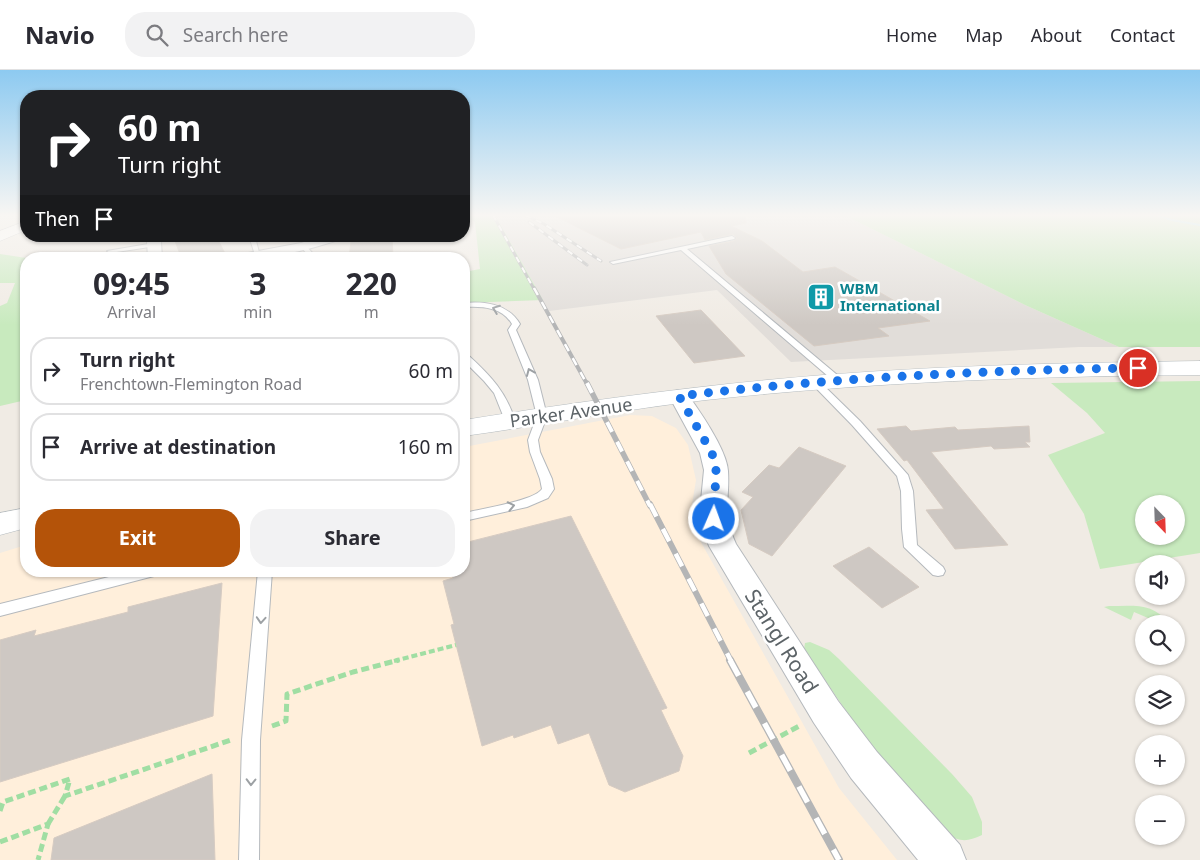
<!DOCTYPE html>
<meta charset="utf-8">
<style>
:root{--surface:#fff;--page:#f2f2f3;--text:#2b2b33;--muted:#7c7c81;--line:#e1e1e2;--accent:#b45309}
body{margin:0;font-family:"Noto Sans",sans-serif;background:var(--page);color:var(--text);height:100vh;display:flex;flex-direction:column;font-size:19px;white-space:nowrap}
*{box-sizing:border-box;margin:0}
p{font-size:16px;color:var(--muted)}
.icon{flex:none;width:28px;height:28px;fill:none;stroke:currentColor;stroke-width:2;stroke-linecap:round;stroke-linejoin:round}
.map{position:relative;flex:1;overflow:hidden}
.panel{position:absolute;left:20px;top:182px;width:450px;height:325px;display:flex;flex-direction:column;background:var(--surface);border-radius:20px;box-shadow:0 1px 4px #0004}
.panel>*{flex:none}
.hud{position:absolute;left:20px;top:20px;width:450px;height:152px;border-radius:20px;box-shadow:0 1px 4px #0004;background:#202124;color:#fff;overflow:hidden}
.needle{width:32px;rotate:157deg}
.fabs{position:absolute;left:1135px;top:425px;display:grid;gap:10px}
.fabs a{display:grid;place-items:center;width:50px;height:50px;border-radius:50%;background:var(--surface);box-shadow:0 1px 4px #0004;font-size:25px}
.pin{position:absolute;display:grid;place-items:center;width:42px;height:42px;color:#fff;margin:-21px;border:2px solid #fff;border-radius:50%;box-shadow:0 1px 5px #0007}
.me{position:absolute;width:55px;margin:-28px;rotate:2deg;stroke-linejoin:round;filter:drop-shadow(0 0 4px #0008)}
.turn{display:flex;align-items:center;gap:18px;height:105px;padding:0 15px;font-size:22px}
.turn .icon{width:65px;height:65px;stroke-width:2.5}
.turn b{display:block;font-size:35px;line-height:42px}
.then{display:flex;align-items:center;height:48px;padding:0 15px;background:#0003;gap:10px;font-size:19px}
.eta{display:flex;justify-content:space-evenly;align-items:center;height:85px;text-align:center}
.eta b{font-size:30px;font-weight:700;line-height:35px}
.primary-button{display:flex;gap:10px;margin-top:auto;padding:10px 15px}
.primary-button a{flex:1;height:58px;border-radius:20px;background:var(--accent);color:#fff;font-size:20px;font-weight:700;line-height:58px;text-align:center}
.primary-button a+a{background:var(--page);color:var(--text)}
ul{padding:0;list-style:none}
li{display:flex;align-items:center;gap:15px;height:68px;margin:0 10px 8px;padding:0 5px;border:2px solid var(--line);border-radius:20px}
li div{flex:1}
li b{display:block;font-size:19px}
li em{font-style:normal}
header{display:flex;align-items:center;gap:30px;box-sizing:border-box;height:70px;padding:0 25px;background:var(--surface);border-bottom:1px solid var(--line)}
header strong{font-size:24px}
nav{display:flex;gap:28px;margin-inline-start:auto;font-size:18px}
.search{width:350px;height:45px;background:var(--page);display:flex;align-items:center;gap:12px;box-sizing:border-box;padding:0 18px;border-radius:20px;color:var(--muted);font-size:19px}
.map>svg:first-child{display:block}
.commercial{fill:#ffefdb}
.industrial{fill:#e1ddd9}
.green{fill:#c8eabe;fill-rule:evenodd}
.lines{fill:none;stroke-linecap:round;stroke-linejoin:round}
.stream{fill:#a6ecff;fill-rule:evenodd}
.building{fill:#cec8c3;stroke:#d6cbc2}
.service-casing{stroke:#b5b9bd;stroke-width:2}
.minor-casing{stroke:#b5b9bd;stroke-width:2}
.tertiary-casing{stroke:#b5b9bd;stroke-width:1}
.secondary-casing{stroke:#b3babe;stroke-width:1}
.path-far1{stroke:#a0dea3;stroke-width:4;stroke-dasharray:6 3;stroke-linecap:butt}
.path{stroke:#a0dea3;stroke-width:5;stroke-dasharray:8 4;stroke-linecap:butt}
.service{fill:#fff;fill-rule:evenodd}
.minor{fill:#fff;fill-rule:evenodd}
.tertiary{fill:#fff;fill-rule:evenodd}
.secondary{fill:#fff;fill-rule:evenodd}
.rail-far4-casing{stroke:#b4b5b6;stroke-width:3}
.rail-far3-casing{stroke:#b4b5b6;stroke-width:4}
.rail-far2-casing{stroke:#b4b5b6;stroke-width:5.5}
.rail-far1-casing{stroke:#b4b5b6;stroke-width:6}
.rail-casing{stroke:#b4b5b6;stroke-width:8}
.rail-far4{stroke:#fff;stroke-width:2;stroke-dasharray:6;stroke-linecap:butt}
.rail-far3{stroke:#fff;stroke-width:2.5;stroke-dasharray:8;stroke-linecap:butt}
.rail-far2{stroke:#fff;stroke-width:4;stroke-dasharray:11;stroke-linecap:butt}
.rail-far1{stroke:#fff;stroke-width:4.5;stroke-dasharray:14;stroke-linecap:butt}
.rail{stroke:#fff;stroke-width:5.5;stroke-dasharray:18;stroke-linecap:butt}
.oneway{stroke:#9da1a4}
.route{stroke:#1a73e8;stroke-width:9;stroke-dasharray:0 16.2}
.labels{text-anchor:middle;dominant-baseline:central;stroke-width:5;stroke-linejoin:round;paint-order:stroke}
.far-culture-label{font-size:15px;font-weight:bold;fill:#0d838f;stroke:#fff;text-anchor:start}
.street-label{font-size:18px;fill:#5c6367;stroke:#fff}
.near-street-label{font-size:21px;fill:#5c6367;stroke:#fff}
</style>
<header>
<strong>Navio</strong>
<div class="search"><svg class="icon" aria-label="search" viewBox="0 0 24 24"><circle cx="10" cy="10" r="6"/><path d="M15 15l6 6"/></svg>Search here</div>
<nav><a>Home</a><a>Map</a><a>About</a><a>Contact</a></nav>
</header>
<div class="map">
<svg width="1200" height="790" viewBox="0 0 1200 790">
<rect width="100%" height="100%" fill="#f0ebe4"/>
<polygon class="commercial" points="630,345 652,346 676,358 688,375 696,410 691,441 698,467 839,718 897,790 0,790 0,483 26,475 26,501 464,501 464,377"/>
<polygon class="industrial" points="495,145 844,145 1025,235 1119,277 1079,277 791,292 717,220 549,241"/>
<g class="green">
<polygon points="464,145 495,145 543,230 464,233 464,202 480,199 475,152"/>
<polygon points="844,145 1200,145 1200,277 1119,277 1025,235"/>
<polygon points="0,184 33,189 26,189 26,330 0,336 0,236 7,233 15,213 0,213"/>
<path d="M1200 311V483L1100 499 1084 444 1048 385 1105 363 1087 343 1051 313ZM1144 434H1176V466H1144Z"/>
<path d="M1109 536C1132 536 1155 532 1168 554H1162L1134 542 1131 550 1104 537Z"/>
<path d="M810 572 829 580 839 589 952 704 972 727 982 752V765C967 772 961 772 945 764L880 691 804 579 805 573Z"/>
</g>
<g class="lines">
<polygon class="stream" points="1154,145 1158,145 1172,149 1200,154 1200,156 1171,151"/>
</g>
<g class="building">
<polygon points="553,145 745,145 746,153 731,156 762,171 803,202 835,197 930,251 878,258 889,266 814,276 726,204 709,176 734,171 737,168 733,164 705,170 701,162 621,179"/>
<polygon points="173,166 216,166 228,189 182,189"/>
<polygon points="388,166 392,166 393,187 349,189 351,171 383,170"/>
<polygon points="701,240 745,286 694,293 656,246"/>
<polygon points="906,356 911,361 955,357 958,360 1029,356 1030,372 1025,372 1030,377 994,379 991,376 931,382 1008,475 955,479 926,440 944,439 907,390 904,391 877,359"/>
<polygon points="799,377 846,396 772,486 749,474 741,440 753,427 742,422 769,395 779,398"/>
<polygon points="571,446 667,638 661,640 683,686 679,701 625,722 609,715 589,663 558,674 551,655 514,668 513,665 482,676 451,555 454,554 443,511 453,508 452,501 464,501 464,473"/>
<polygon points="869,477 919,517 882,538 833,496"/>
<polygon points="222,513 213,646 0,712 0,570 36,560 34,566 128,542 128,537"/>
<polygon points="212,704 215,790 51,790 54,768"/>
</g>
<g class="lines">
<g class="service-casing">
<g id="service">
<polygon points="249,166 255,167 260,186 255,185"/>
<polygon points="333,166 386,166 383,168 334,170 331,168"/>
<polygon points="732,166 735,168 734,169 687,179 842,309 842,313 836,313 681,180 613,194 610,192"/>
<polygon points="154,173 157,175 156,176 110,183 107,181"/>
<polygon points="302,176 306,176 318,189 311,189 302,178"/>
<path d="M464 233C486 231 508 234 520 254L516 260 538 310 547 346 538 370 540 382 552 409 554 419 548 428 527 437 464 451V443C480 439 534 431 542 419L540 409 530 382 528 370 537 346 528 310 508 260 512 254C502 237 482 236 464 237Z"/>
<path d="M464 286H469C490 305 507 323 515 351L514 353H506L494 323 484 311 464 291Z"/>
<polygon points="816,310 819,311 860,351 908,405 913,421 917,475 943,497 945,501 943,505 938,506 933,505 904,477 902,459 901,421 897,406 852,355 813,315 811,313"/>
<polygon points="133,501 161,501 159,505 154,506 0,546 0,534"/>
<polygon points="258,501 272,501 260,670 259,790 239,790 242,670"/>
</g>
</g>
<g class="minor-casing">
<g id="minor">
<polygon points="145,166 158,166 161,171 162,189 148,189 147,171"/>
<path d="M322 166H342L341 169C303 182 270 189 230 189L237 185 301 173Z"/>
<path d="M679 320 686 322C699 340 727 380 728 401 730 432 721 441 736 474L838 631 877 682 960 775 966 790H918L851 708 814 653 709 476 702 457 700 441 704 400 700 383 669 326 672 322Z"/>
</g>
</g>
<g class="tertiary-casing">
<polygon id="tertiary" points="26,151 26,160 0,171 0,161"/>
</g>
<g class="secondary-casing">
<g id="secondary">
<path d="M1200 291V305C1035 306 870 312 706 330 625 339 545 355 464 366V350C565 334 665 320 767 310 911 296 1055 293 1200 291Z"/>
<polygon points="26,438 26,458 0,465 0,443"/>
</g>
</g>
<polyline class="path-far1" points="394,591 456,575"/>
<g class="path">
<polyline points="272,656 286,651 287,624 353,602 399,590"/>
<polyline points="749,683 801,655"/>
<polyline points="0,741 3,732 70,709 65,726 231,670"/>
<polyline points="48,754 65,726"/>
<polyline points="0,772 48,754 38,790"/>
</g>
<use href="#service" class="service"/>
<use href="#minor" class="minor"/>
<use href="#tertiary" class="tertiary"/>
<use href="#secondary" class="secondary"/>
<g class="rail-far4-casing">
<g id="rail-far4">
<polyline points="493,145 534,219"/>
<polyline points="525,145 544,154 601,191"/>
<polyline points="529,152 587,195"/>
</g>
</g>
<g class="rail-far3-casing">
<polyline id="rail-far3" points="534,218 587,314"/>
</g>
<g class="rail-far2-casing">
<polyline id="rail-far2" points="587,313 650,436"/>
</g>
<g class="rail-far1-casing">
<polyline id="rail-far1" points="650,434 731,591"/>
</g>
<g class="rail-casing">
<polyline id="rail" points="730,590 839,790"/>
</g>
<use href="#rail-far4" class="rail-far4"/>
<use href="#rail-far3" class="rail-far3"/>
<use href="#rail-far2" class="rail-far2"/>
<use href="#rail-far1" class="rail-far1"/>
<use href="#rail" class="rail"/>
</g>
<defs><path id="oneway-chevron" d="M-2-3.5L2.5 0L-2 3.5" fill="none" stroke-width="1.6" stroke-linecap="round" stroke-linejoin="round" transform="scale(1.25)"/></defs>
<g class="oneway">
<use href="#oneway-chevron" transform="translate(496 239) rotate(-159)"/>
<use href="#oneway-chevron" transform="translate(530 302) rotate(-113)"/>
<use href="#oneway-chevron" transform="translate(511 436) rotate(-12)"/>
<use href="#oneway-chevron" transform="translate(261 550) rotate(94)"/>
<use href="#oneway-chevron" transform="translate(251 712) rotate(91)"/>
</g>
<linearGradient id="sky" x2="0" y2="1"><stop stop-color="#8dcaf1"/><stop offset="0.57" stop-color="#f8f6f3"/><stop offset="1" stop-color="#f8f6f3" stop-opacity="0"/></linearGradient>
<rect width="1200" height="255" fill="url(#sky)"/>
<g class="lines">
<path class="route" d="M714 449 716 400 712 383 679 326C831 308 984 300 1138 298"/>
</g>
<defs>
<g id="building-square" transform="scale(1.4375)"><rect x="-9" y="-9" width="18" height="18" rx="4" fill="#0f9aa8" stroke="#fff"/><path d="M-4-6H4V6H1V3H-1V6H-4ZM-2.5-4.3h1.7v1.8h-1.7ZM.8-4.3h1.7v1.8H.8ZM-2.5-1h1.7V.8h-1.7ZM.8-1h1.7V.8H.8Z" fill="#fff"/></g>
</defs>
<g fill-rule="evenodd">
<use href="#building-square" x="821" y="227"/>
</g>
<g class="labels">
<g class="far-culture-label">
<text x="840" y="218">WBM<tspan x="840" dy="17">International</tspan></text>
</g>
<g class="street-label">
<text transform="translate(571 342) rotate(-8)">Parker Avenue</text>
</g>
<g class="near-street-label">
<text transform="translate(782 571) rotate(58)">Stangl Road</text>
</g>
</g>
</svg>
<div class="fabs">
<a><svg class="needle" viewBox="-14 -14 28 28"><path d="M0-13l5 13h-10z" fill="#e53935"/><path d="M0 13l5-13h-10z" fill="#7c7c81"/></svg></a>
<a><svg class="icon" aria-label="sound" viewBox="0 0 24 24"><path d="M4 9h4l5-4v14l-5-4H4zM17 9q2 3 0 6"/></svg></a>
<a><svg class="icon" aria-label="search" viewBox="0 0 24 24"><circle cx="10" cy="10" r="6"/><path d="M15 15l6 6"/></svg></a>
<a><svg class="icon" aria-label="layers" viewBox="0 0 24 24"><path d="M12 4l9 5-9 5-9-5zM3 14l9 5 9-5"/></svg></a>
<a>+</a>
<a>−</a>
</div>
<div class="pin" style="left:1138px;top:298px;background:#d93025"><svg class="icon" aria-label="arrive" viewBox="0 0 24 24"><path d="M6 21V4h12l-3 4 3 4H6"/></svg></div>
<svg class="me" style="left:714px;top:449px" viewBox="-20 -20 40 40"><circle r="17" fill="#1a73e8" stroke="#fff" stroke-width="3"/><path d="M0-11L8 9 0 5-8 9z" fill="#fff"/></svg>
<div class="hud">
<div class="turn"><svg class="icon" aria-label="right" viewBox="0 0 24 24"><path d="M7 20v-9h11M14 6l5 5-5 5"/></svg><div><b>60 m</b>Turn right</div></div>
<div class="then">Then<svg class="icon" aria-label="arrive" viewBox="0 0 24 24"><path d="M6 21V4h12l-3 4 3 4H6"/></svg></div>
</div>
<section class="panel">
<div class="eta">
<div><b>09:45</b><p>Arrival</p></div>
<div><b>3</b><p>min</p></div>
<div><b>220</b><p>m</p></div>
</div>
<ul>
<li><svg class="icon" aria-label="right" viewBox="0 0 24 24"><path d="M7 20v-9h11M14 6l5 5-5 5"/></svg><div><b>Turn right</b><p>Frenchtown-Flemington Road</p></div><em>60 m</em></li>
<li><svg class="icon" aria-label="arrive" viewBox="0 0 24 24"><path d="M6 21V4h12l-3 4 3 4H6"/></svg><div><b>Arrive at destination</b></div><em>160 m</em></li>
</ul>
<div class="primary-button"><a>Exit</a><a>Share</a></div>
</section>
</div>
